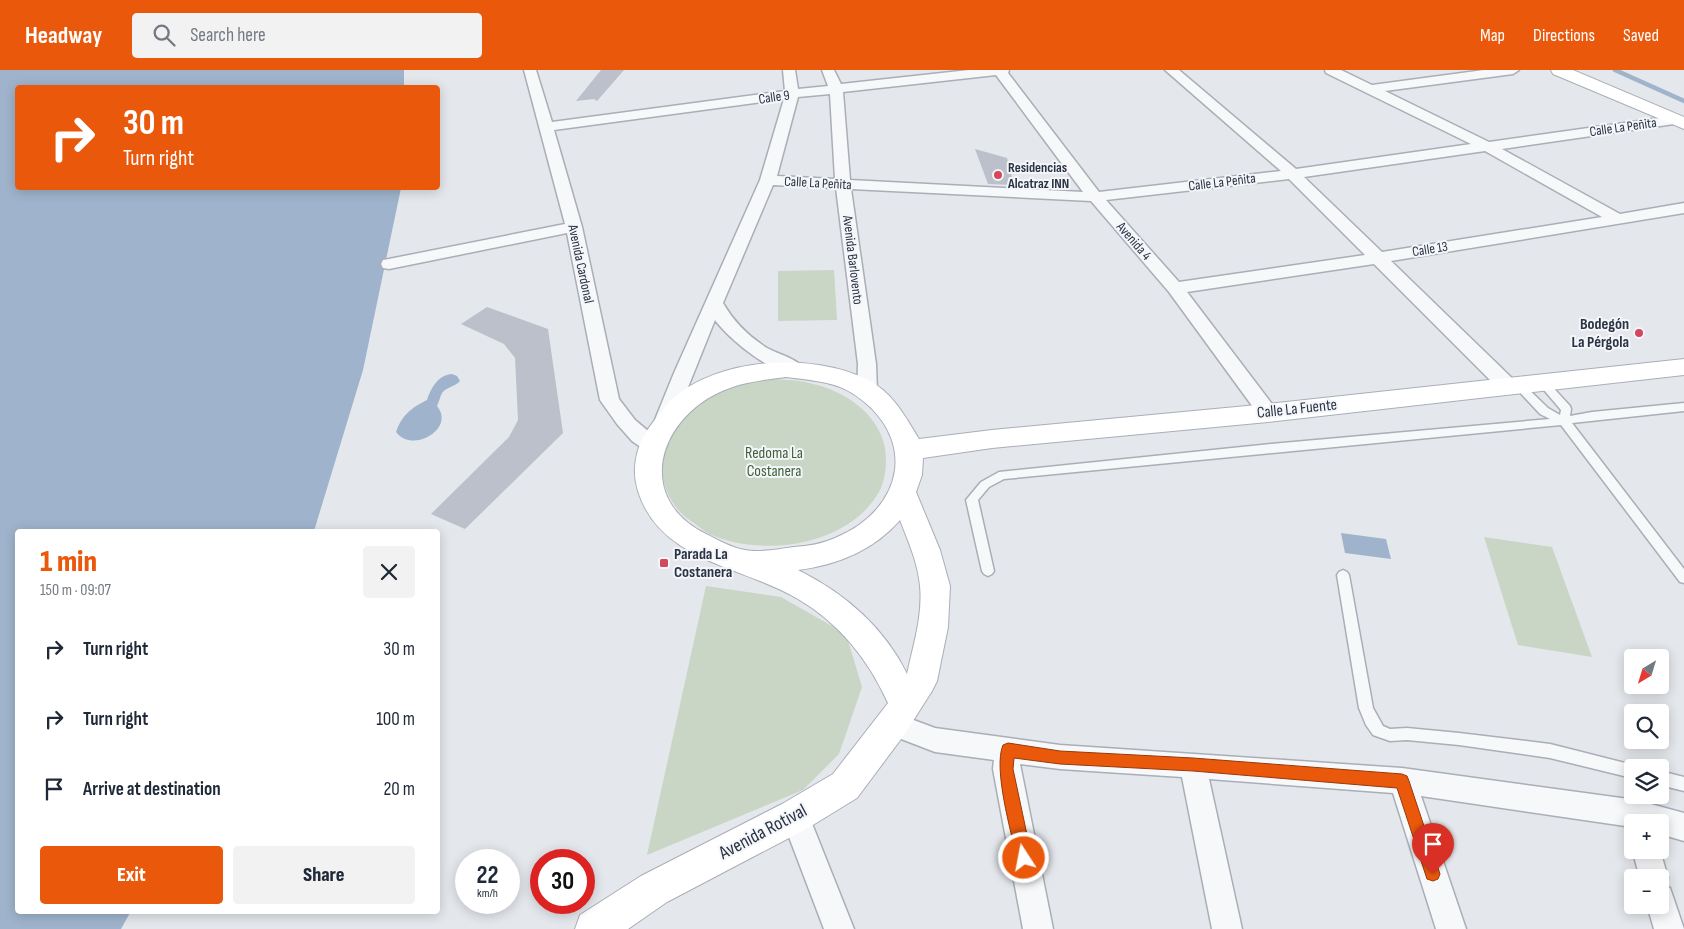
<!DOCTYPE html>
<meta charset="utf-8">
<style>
:root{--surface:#fff;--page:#f2f2f3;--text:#1f2937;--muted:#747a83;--accent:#ea580c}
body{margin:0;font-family:"Sofia Sans Condensed",sans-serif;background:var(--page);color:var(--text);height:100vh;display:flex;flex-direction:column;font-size:19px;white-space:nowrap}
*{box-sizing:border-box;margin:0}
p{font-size:16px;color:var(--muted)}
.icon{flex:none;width:28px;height:28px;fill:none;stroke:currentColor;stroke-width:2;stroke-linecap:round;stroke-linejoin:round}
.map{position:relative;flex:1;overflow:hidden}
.details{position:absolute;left:15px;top:459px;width:425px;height:385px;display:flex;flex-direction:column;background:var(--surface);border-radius:5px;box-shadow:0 2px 12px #0003}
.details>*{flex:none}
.top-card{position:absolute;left:15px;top:15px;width:425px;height:105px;border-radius:5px;box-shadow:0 2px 12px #0003;background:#ea580c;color:#fff;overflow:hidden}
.needle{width:32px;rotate:218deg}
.controls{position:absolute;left:1624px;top:579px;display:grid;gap:10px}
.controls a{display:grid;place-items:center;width:45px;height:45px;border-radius:5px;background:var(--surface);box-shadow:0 2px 12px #0003;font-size:25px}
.speed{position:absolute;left:455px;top:779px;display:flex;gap:10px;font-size:25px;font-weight:700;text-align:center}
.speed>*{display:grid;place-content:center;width:65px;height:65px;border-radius:50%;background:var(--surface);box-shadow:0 2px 12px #0003;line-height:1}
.speed small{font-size:12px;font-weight:400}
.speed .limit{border:8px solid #d22;background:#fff;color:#111}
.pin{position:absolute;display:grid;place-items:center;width:42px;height:42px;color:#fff;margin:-51px -21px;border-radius:50% 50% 50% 0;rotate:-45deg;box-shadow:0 0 5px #0007}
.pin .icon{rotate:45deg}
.me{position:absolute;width:55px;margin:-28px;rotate:349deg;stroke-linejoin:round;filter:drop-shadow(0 0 4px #0008)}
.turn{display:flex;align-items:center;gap:18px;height:105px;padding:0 25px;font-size:22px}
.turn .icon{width:65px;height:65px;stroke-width:2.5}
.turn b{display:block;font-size:35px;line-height:42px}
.round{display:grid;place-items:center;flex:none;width:52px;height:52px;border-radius:5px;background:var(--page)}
.headline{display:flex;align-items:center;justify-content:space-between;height:85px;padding:0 25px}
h1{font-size:30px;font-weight:800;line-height:38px;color:var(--accent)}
.button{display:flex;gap:10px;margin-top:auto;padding:10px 25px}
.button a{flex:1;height:58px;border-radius:5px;background:var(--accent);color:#fff;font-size:20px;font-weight:800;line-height:58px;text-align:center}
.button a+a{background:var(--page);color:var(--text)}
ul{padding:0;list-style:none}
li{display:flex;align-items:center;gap:15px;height:70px;padding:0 25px}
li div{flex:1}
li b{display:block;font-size:19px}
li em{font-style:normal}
header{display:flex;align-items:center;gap:30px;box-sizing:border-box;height:70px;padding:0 25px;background:var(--accent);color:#fff}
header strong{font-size:24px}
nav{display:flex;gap:28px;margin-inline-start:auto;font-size:18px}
.search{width:350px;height:45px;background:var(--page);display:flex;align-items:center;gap:12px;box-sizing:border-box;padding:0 18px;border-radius:5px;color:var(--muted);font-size:19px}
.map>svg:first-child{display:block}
.green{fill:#c9d6c5}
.water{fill:#9fb4cc}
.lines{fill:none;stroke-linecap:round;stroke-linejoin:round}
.stream{stroke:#9fb4cc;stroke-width:4.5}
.building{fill:#bbc0ca}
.service-casing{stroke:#a9aeb7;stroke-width:3}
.minor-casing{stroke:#a9aeb7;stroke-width:3}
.secondary-casing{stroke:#a9aeb7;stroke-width:2}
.service{fill:#f7f8fa;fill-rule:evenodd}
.minor{fill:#f7f8fa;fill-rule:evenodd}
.secondary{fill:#fff;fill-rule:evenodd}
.route{fill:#ea580c;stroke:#983908}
.poi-dot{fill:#d1495b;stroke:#f4f6f9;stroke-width:2}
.labels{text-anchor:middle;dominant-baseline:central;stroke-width:4;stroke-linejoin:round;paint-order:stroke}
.far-street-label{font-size:14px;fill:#2b3445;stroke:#f4f6f9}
.far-poi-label{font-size:14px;font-weight:bold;fill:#2b3445;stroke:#f4f6f9;text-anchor:start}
.poi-label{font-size:16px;font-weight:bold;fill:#2b3445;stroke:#f4f6f9;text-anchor:end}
.street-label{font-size:16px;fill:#2b3445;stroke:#f4f6f9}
.park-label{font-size:16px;fill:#3f6138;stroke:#f4f6f9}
.near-street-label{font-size:19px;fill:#2b3445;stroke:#f4f6f9}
</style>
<header>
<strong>Headway</strong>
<div class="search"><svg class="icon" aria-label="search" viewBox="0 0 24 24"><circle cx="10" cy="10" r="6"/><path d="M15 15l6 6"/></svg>Search here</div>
<nav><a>Map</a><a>Directions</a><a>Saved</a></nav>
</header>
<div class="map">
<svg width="1684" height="859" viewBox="0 0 1684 859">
<rect width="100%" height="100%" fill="#e4e7ec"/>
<g class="green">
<polygon points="834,200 837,250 778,251 778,201"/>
<path d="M776 309C787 310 799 310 809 313 843 320 878 342 885 378 887 392 886 409 879 422 848 476 763 488 709 464 702 460 695 453 688 449 673 438 665 421 662 404 655 358 702 324 742 314 753 311 765 311 776 309Z"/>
<polygon points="1484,467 1552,477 1592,587 1518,575"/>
<polygon points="706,516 781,527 846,564 862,617 839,684 803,720 647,785"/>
</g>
<g class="water">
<polygon points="0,0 404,0 404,18 18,18 18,118 401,118 363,300 314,461 18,461 18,841 131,841 121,859 0,859"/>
<path d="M452 304 457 306 460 311C455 317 446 317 442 323 440 327 439 332 437 336 456 359 412 384 396 362 402 345 411 338 427 330 431 318 438 305 452 304Z"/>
<polygon points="1341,463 1386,469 1391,489 1345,483"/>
</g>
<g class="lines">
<polyline class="stream" points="1615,0 1684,31"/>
</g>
<g class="building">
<polygon points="601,0 624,0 597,31 594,29 576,31"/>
<polygon points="975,79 1007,88 1014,115 988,114"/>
<polygon points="487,237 548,259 563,363 465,459 431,444 509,367 518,350 515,288 504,274 461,254"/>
</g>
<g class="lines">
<g class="service-casing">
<g id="service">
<polygon points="1543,310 1547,311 1570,336 1571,339 1570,346 1592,342 1684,333 1684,341 1572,353 1684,499 1684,513 1680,512 1561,355 1004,409 989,417 978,430 994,501 992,504 988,506 984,504 982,501 966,430 981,412 999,402 1271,374 1550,349 1540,344 1513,315 1518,312 1522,313 1548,338 1560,345 1561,340 1538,313"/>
<polygon points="1343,500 1347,502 1349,505 1373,638 1383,656 1390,659 1407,658 1459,663 1550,674 1637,696 1632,698 1632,708 1550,688 1459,675 1407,670 1390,671 1373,665 1366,655 1359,638 1337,505 1339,502"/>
<polygon points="1660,701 1684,707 1684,721 1660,715"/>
</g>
</g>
<g class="minor-casing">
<g id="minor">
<path d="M524 0H536L552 52 785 21 783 0H795L798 19 828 16 822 0H834L841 14 969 0H1009L1008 3 1099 122 1281 101 1165 0H1179L1296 99 1471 74 1326 3 1325 0H1341L1372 15 1484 0H1519L1513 4 1385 21 1489 72 1674 46 1679 47 1681 50 1679 53 1674 54 1502 79 1620 144 1684 133V143L1391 191 1515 311 1518 316 1515 321 1508 323 1501 321 1374 194 1187 222 1275 338 1278 343 1275 348 1268 350 1261 348 1169 222 1091 131 851 119 876 294 877 322 874 327 867 329 860 327 857 322 858 294 836 118 773 115 723 233C734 252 748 266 767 278 778 284 798 289 804 299L802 303C777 310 729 269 715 250L674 352 671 357 664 359 657 357 654 352 674 303 760 110 784 29 554 60 582 157 619 329 635 350 659 370 662 375 659 380 652 382 645 380 632 371 617 354 600 330 567 163 389 199 383 198 381 194 383 190 389 189 565 154ZM996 5 1083 122 850 110 843 22ZM830 24 835 109 777 106 798 27ZM1485 81 1602 147 1382 182 1304 107ZM1289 109 1365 185 1179 212 1106 130Z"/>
<polygon points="892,642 935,658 1060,675 1402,698 1636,730 1684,743 1684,771 1660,764 1660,752 1632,752 1632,757 1421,726 1466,859 1436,859 1393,723 1209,709 1242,859 1212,859 1182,707 1060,699 1020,694 1053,859 1023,859 993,699 994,690 935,682 883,662 879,654 883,646"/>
<polygon points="795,732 805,736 854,859 824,859 781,746 785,736"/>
<polygon points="1632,779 1660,780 1668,808 1665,816 1670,818 1684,859 1654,859 1647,835 1660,835 1660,808 1640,808"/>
</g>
</g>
<g class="secondary-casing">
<g id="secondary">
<polygon points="1551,0 1573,0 1684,47 1684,59 1553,4"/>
<path d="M1684 289V305L1268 352 992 378 923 388 922 405 916 422 940 480 950 516 948 557 937 611 932 621 904 665 857 728 808 758 667 832 628 859H575L580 845 641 806 782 734 833 704 888 633C868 589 839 553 798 529 743 496 660 492 638 421 630 396 638 370 654 351 660 344 665 336 671 330 719 287 812 282 868 310 893 323 905 346 919 369L992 360 1268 334ZM786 307C808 310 833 311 852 323 919 366 905 439 835 468 822 474 808 476 794 477 779 479 760 483 745 480 732 478 718 470 706 464 635 429 657 351 720 322 741 312 764 310 786 307ZM900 450C908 471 918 493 920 516 923 545 913 576 907 604 884 557 844 523 798 500 837 495 874 480 900 450Z"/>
</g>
</g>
<use href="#service" class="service"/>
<use href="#minor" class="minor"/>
<use href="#secondary" class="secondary"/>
</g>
<path class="route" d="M1008 673 1060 681 1193 688 1402 704 1407 706 1409 711 1440 804 1438 809 1433 811 1427 809 1397 718 1193 701 1060 694 1014 688 1013 699 1032 788 1029 793 1024 796 1019 793 1017 788C1011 762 993 698 1003 675Z"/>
<g class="poi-dot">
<circle cx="998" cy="105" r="5"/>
<circle cx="1639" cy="263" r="5"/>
<rect x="659" y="488" width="10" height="10" rx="2.5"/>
</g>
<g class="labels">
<g class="far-street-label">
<text transform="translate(774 27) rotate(-8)">Calle 9</text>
<text transform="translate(1623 57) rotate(-8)">Calle La Peñita</text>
<text transform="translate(1222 112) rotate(-7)">Calle La Peñita</text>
<text transform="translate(818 113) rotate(3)">Calle La Peñita</text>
<text transform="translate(1134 171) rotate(49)">Avenida 4</text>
<text transform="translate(1430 179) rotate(-9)">Calle 13</text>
<text transform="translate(853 190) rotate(83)">Avenida Barlovento</text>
<text transform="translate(581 194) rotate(78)">Avenida Cardonal</text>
</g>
<g class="far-poi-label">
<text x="1008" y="97">Residencias<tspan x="1008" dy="16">Alcatraz INN</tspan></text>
</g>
<g class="poi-label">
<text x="1629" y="254">Bodegón<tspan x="1629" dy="18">La Pérgola</tspan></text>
<text x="674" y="484" text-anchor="start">Parada La<tspan x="674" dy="18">Costanera</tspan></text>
</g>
<g class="street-label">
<text transform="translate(1297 339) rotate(-6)">Calle La Fuente</text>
</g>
<g class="park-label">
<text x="774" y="383">Redoma La<tspan x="774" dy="18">Costanera</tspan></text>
</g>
<g class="near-street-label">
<text transform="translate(763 762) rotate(-28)">Avenida Rotival</text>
</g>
</g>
</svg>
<div class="controls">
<a><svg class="needle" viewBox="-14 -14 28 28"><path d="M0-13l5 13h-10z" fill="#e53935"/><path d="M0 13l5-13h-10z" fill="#747a83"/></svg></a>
<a><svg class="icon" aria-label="search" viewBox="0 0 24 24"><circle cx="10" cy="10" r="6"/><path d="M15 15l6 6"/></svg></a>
<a><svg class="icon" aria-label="layers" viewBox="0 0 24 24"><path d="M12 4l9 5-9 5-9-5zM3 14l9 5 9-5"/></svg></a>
<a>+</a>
<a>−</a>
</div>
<div class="speed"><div>22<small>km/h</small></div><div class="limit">30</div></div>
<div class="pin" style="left:1433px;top:804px;background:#d93025"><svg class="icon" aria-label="arrive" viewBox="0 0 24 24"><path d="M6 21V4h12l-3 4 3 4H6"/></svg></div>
<svg class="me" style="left:1024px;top:788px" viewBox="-20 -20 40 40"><circle r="17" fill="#ea580c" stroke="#fff" stroke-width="3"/><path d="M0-11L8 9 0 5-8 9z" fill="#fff"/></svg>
<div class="top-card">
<div class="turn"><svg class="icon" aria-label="right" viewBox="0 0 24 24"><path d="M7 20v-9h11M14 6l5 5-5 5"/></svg><div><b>30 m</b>Turn right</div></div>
</div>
<section class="details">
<div class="headline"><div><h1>1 min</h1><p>150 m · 09:07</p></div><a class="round"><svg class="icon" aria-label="close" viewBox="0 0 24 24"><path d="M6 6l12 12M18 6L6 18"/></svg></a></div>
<ul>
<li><svg class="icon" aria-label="right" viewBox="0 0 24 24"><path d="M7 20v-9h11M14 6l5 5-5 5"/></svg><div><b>Turn right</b></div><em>30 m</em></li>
<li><svg class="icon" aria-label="right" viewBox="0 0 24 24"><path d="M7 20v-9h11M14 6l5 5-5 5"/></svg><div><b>Turn right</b></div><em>100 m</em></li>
<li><svg class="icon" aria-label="arrive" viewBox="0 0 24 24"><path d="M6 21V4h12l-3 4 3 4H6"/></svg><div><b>Arrive at destination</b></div><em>20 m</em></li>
</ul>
<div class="button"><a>Exit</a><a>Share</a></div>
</section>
</div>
